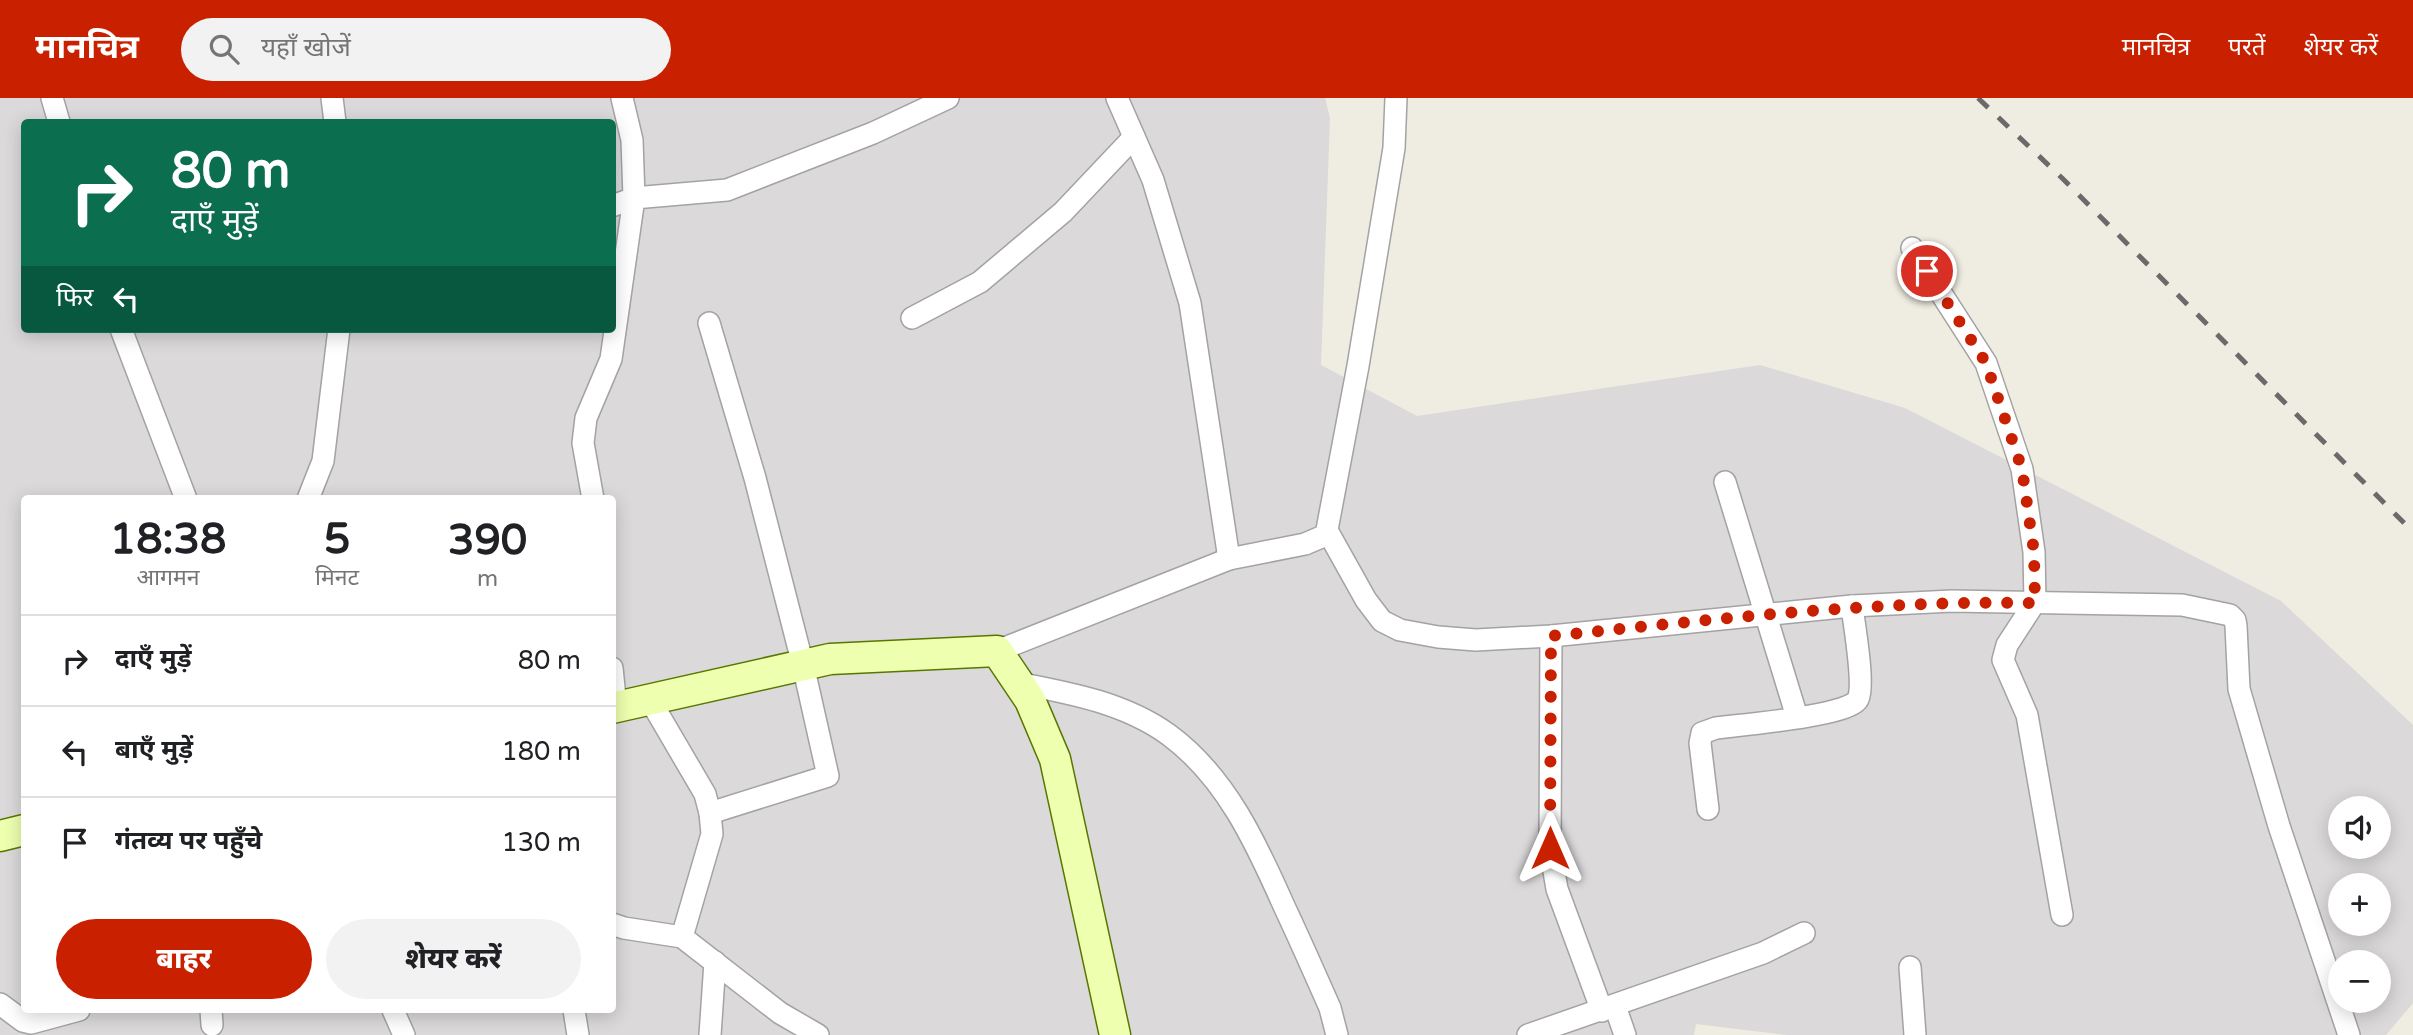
<!DOCTYPE html>
<html lang="hi">
<meta charset="utf-8">
<style>
:root{--surface:#fff;--page:#f2f2f2;--text:#202124;--muted:#757577;--line:#e0e0e0;--accent:#c92000}
body{margin:0;font-family:"Varela Round","Noto Sans Devanagari",sans-serif;background:var(--page);color:var(--text);height:100vh;display:flex;flex-direction:column;font-size:26px;white-space:nowrap}
*{box-sizing:border-box;margin:0}
p{font-size:23px;color:var(--muted)}
.icon{flex:none;width:38px;height:38px;fill:none;stroke:currentColor;stroke-width:2;stroke-linecap:round;stroke-linejoin:round}
.map{position:relative;flex:1;overflow:hidden}
.drawer{position:absolute;left:21px;top:397px;width:595px;height:518px;display:flex;flex-direction:column;background:var(--surface);border-radius:7px;box-shadow:0 4px 18px #0003}
.drawer>*{flex:none}
.guide{position:absolute;left:21px;top:21px;width:595px;height:214px;border-radius:7px;box-shadow:0 4px 18px #0003;background:#0b6e4f;color:#fff;overflow:hidden}
.buttons{position:absolute;left:2328px;top:698px;display:grid;gap:14px}
.buttons a{display:grid;place-items:center;width:63px;height:63px;border-radius:50%;background:var(--surface);box-shadow:0 4px 18px #0003;font-size:35px}
.pin{position:absolute;display:grid;place-items:center;width:60px;height:60px;color:#fff;margin:-30px;border:4px solid #fff;border-radius:50%;box-shadow:0 2px 7px #0007}
.me{position:absolute;width:77px;margin:-38px;rotate:0deg;stroke-linejoin:round;filter:drop-shadow(0 0 5px #0008)}
.turn{display:flex;align-items:center;gap:24px;height:147px;padding:0 35px;font-size:32px}
.turn .icon{width:91px;height:91px;stroke-width:2.5}
.turn b{display:block;font-size:49px;line-height:60px}
.then{display:flex;align-items:center;height:66px;padding:0 35px;background:#0003;gap:14px;font-size:26px}
.eta{display:flex;justify-content:space-evenly;align-items:center;height:119px;text-align:center}
.eta b{font-size:42px;font-weight:800;line-height:49px}
.button{display:flex;gap:14px;margin-top:auto;padding:14px 35px}
.button a{flex:1;height:80px;border-radius:42px;background:var(--accent);color:#fff;font-size:28px;font-weight:800;line-height:80px;text-align:center}
.button a+a{background:var(--page);color:var(--text)}
ul{padding:0;list-style:none}
li{display:flex;align-items:center;gap:21px;height:91px;padding:0 35px;border-top:2px solid var(--line)}
li div{flex:1}
li b{display:block;font-size:26px}
li em{font-style:normal}
header{display:flex;align-items:center;gap:42px;box-sizing:border-box;height:98px;padding:0 35px;background:var(--accent);color:#fff}
header strong{font-size:33px}
nav{display:flex;gap:38px;margin-inline-start:auto;font-size:24px}
.search{width:490px;height:63px;background:var(--page);display:flex;align-items:center;gap:18px;box-sizing:border-box;padding:0 24px;border-radius:38px;color:var(--muted);font-size:26px}
.map>svg:first-child{display:block}
.residential{fill:#dbd9d9;fill-rule:evenodd}
.lines{fill:none;stroke-linecap:round;stroke-linejoin:round}
.street-casing{stroke:#a3a3a3;stroke-width:24}
.secondary-casing{stroke:#577700;stroke-width:33}
.street{stroke:#fff;stroke-width:21}
.secondary{stroke:#eeffaf;stroke-width:30}
.rail{stroke:#6a6a6a;stroke-width:5;stroke-dasharray:14 14;stroke-linecap:butt}
.route{stroke:#c92000;stroke-width:12;stroke-dasharray:0 21.6}
</style>
<header>
<strong>मानचित्र</strong>
<div class="search"><svg class="icon" aria-label="search" viewBox="0 0 24 24"><circle cx="10" cy="10" r="6"/><path d="M15 15l6 6"/></svg>यहाँ खोजें</div>
<nav><a>मानचित्र</a><a>परतें</a><a>शेयर करें</a></nav>
</header>
<div class="map">
<svg width="2413" height="937" viewBox="0 0 2413 937">
<rect width="100%" height="100%" fill="#efece1"/>
<path class="residential" d="M0 0H1325L1330 20 1321 267 1417 318 1760 267 1905 310 2281 503 2413 627V905L2386 937H1787L1696 926 1694 937H0ZM24 24H612V231H24ZM24 401H612V912H24ZM2340 710H2378V749H2340ZM2340 788H2378V826H2340ZM2340 864H2378V903H2340Z"/>
<g class="lines">
<g class="street-casing">
<g id="street">
<polyline points="52,0 59,24"/>
<polyline points="332,0 335,24"/>
<polyline points="1117,0 1153,82 1190,205 1229,461"/>
<polyline points="612,108 634,100 727,92 873,35 948,0"/>
<polyline points="1912,150 1986,265 2022,371 2034,454 2035,504 2007,547 2003,562 2027,617 2062,817"/>
<polyline points="912,220 980,184 1063,114 1134,39"/>
<polyline points="709,225 755,380 803,567 828,678 710,715"/>
<polyline points="121,231 186,401"/>
<polyline points="1725,384 1797,619"/>
<polyline points="308,401 323,363 339,231"/>
<polyline points="593,401 583,345 586,320 611,261 634,100 632,42 622,0"/>
<polyline points="1328,434 1366,502 1382,523 1400,532 1438,539 1476,542 1551,538 1852,508 1952,503 2182,507 2230,517 2235,522 2236,528 2239,591 2279,728 2349,937"/>
<polyline points="1551,538 1550,750 1557,791 1602,913"/>
<polyline points="997,553 1229,461 1305,446 1326,437 1358,268 1394,50 1396,0"/>
<polyline points="612,570 616,609"/>
<path d="M1018 585C1070 595 1125 605 1169 637 1226 679 1256 745 1284 808 1300 842 1315 876 1330 910L1337 937"/>
<polyline points="650,602 705,696 710,715 712,736 682,839"/>
<path d="M1708 711 1700 645 1702 635 1716 630C1738 627 1851 618 1858 601 1865 586 1854 527 1852 508"/>
<polyline points="612,826 624,830 682,839 780,915 818,937"/>
<polyline points="1910,869 1915,937"/>
<polyline points="0,906 23,923 31,925 79,912"/>
<polyline points="1615,908 1625,937"/>
<polyline points="211,912 212,927"/>
<polyline points="393,912 404,937"/>
<polyline points="574,912 578,937"/>
<polyline points="710,937 715,864"/>
<polyline points="1528,937 1763,855 1804,835"/>
</g>
</g>
<g class="secondary-casing">
<g id="secondary">
<polyline points="612,610 830,561 997,553 1030,602 1055,661 1115,937"/>
<polyline points="0,738 24,732"/>
</g>
</g>
<use href="#street" class="street"/>
<use href="#secondary" class="secondary"/>
<polyline class="rail" points="1978,0 2062,80 2413,434"/>
</g>
<g class="lines">
<path class="route" d="M1550 750 1551 538C1712 522 1873 502 2035 505L2034 454 2022 371 1986 265 1927 173"/>
</g>
</svg>
<div class="buttons">
<a><svg class="icon" aria-label="sound" viewBox="0 0 24 24"><path d="M4 9h4l5-4v14l-5-4H4zM17 9q2 3 0 6"/></svg></a>
<a>+</a>
<a>−</a>
</div>
<div class="pin" style="left:1927px;top:173px;background:#d93025"><svg class="icon" aria-label="arrive" viewBox="0 0 24 24"><path d="M6 21V4h12l-3 4 3 4H6"/></svg></div>
<svg class="me" style="left:1550px;top:750px" viewBox="-20 -20 40 40"><path d="M0-17L14 15 0 8-14 15z" fill="#c92000" stroke="#fff" stroke-width="4"/></svg>
<div class="guide">
<div class="turn"><svg class="icon" aria-label="right" viewBox="0 0 24 24"><path d="M7 20v-9h11M14 6l5 5-5 5"/></svg><div><b>80 m</b>दाएँ मुड़ें</div></div>
<div class="then">फिर<svg class="icon" aria-label="left" viewBox="0 0 24 24"><path d="M17 20v-9H6M10 6l-5 5 5 5"/></svg></div>
</div>
<section class="drawer">
<div class="eta">
<div><b>18:38</b><p>आगमन</p></div>
<div><b>5</b><p>मिनट</p></div>
<div><b>390</b><p>m</p></div>
</div>
<ul>
<li><svg class="icon" aria-label="right" viewBox="0 0 24 24"><path d="M7 20v-9h11M14 6l5 5-5 5"/></svg><div><b>दाएँ मुड़ें</b></div><em>80 m</em></li>
<li><svg class="icon" aria-label="left" viewBox="0 0 24 24"><path d="M17 20v-9H6M10 6l-5 5 5 5"/></svg><div><b>बाएँ मुड़ें</b></div><em>180 m</em></li>
<li><svg class="icon" aria-label="arrive" viewBox="0 0 24 24"><path d="M6 21V4h12l-3 4 3 4H6"/></svg><div><b>गंतव्य पर पहुँचे</b></div><em>130 m</em></li>
</ul>
<div class="button"><a>बाहर</a><a>शेयर करें</a></div>
</section>
</div>
